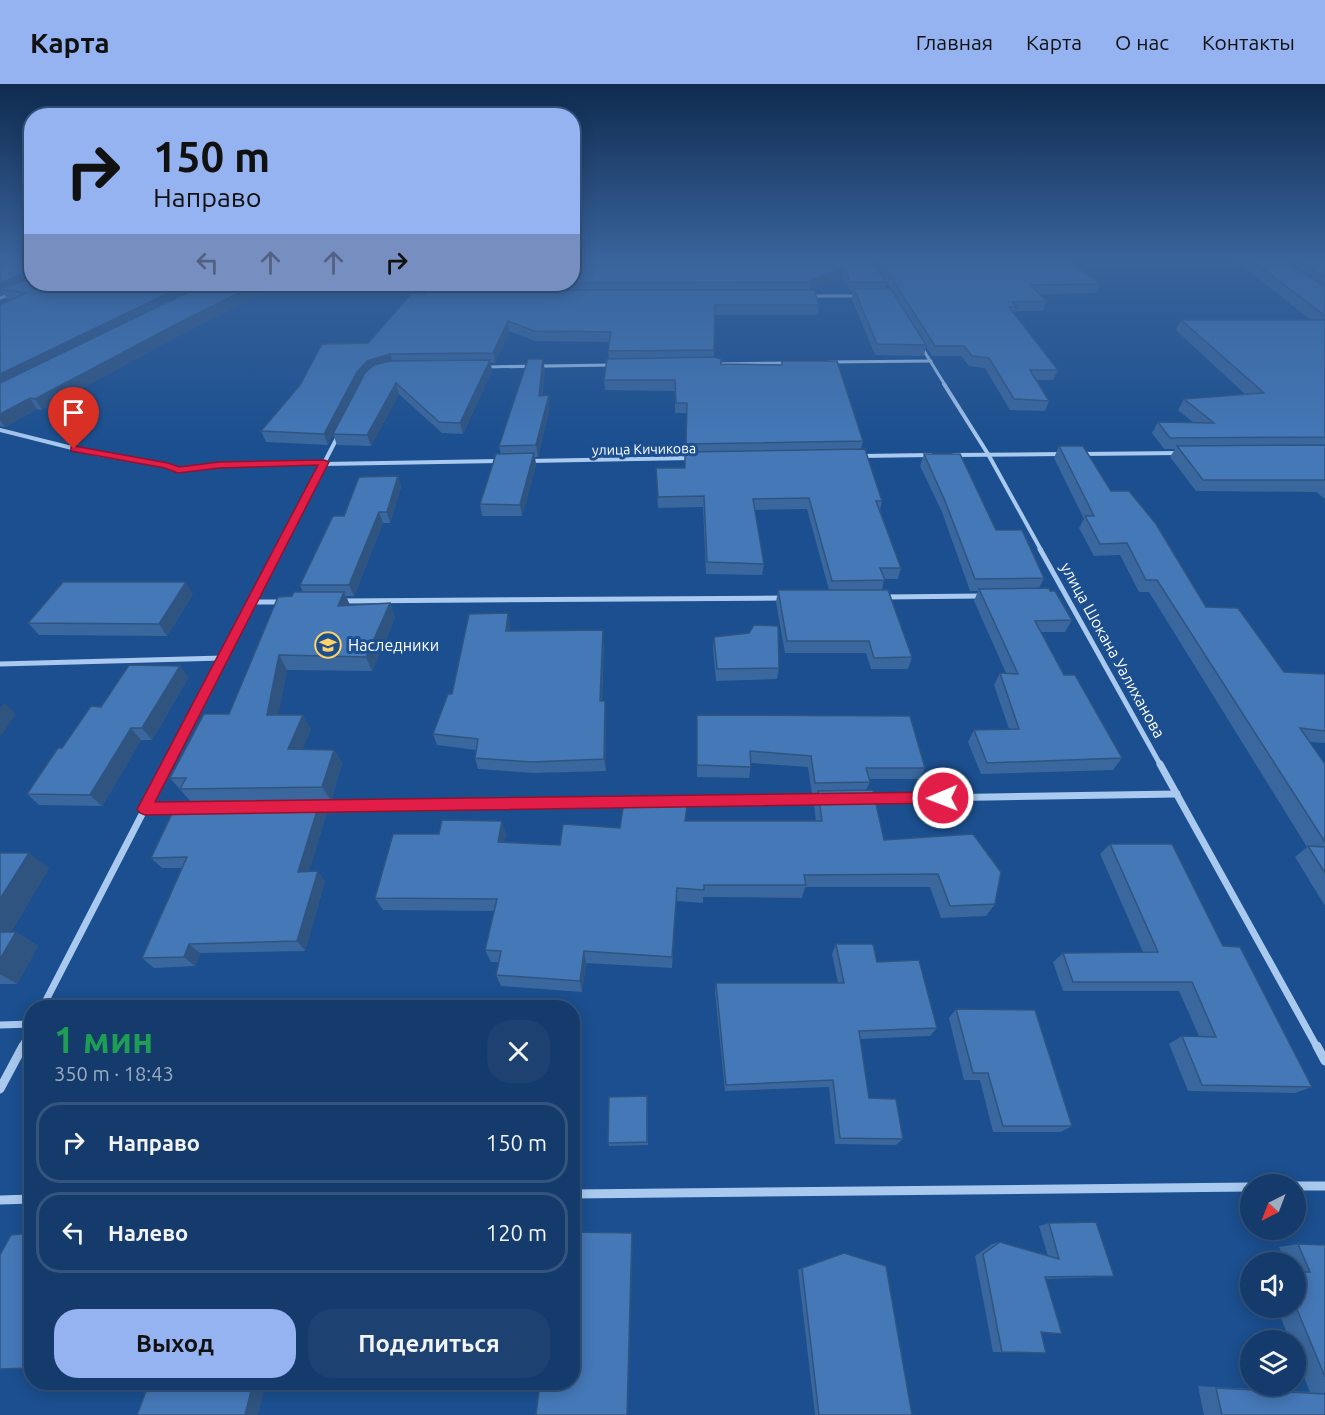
<!DOCTYPE html>
<html lang="ru">
<meta charset="utf-8">
<style>
:root{--surface:#143b6b;--page:#1d4271;--text:#f1f3f6;--muted:#9dadc1;--line:#33557e;--accent:#95b2f1}
body{margin:0;font-family:Ubuntu,sans-serif;background:var(--page);color:var(--text);height:100vh;display:flex;flex-direction:column;font-size:22px;white-space:nowrap}
*{box-sizing:border-box;margin:0}
p{font-size:20px;color:var(--muted)}
.icon{flex:none;width:33px;height:33px;fill:none;stroke:currentColor;stroke-width:2;stroke-linecap:round;stroke-linejoin:round}
.map{position:relative;flex:1;overflow:hidden}
.sheet{position:absolute;left:24px;top:916px;width:556px;height:390px;display:flex;flex-direction:column;background:var(--surface);border-radius:24px;box-shadow:0 3px 15px #0003,0 0 0 2px var(--line)}
.sheet>*{flex:none}
.top-card{position:absolute;left:24px;top:24px;width:556px;height:183px;border-radius:24px;box-shadow:0 3px 15px #0003,0 0 0 2px var(--line);background:#95b2f1;color:#111;overflow:hidden}
.needle{width:39px;rotate:222deg}
.controls{position:absolute;left:1240px;top:1090px;display:grid;gap:12px}
.controls a{display:grid;place-items:center;width:66px;height:66px;border-radius:50%;background:var(--surface);box-shadow:0 3px 15px #0003,0 0 0 2px var(--line);font-size:30px}
.pin{position:absolute;display:grid;place-items:center;width:51px;height:51px;color:#fff;margin:-62px -26px;border-radius:50% 50% 50% 0;rotate:-45deg;box-shadow:0 0 6px #0007}
.pin .icon{rotate:45deg}
.me{position:absolute;width:66px;margin:-33px;rotate:269deg;stroke-linejoin:round;filter:drop-shadow(0 0 4px #0008)}
.turn{display:flex;align-items:center;gap:21px;height:126px;padding:0 30px;font-size:27px}
.turn .icon{width:78px;height:78px;stroke-width:2.5}
.turn b{display:block;font-size:42px;line-height:51px}
.lanes{display:flex;align-items:center;height:57px;padding:0 30px;background:#0003;justify-content:center;gap:30px;direction:ltr}
.lanes .off{opacity:.35}
.round{display:grid;place-items:center;flex:none;width:63px;height:63px;border-radius:24px;background:var(--page)}
.overview{display:flex;align-items:center;justify-content:space-between;height:102px;padding:0 30px}
h1{font-size:36px;font-weight:700;line-height:45px;color:#1e9e55}
.cta{display:flex;gap:12px;margin-top:auto;padding:12px 30px}
.cta a{flex:1;height:69px;border-radius:24px;background:var(--accent);color:#111;font-size:24px;font-weight:700;line-height:69px;text-align:center}
.cta a+a{background:var(--page);color:var(--text)}
ul{padding:0;list-style:none}
li{display:flex;align-items:center;gap:18px;height:81px;margin:0 12px 9px;padding:0 18px;border:3px solid var(--line);border-radius:24px}
li div{flex:1}
li b{display:block;font-size:22px}
li em{font-style:normal}
header{display:flex;align-items:center;gap:36px;box-sizing:border-box;height:84px;padding:0 30px;background:var(--accent);color:#111}
header strong{font-size:28px}
nav{display:flex;gap:33px;margin-inline-start:auto;font-size:21px}
.map>svg:first-child{display:block}
.lines{fill:none;stroke-linecap:round;stroke-linejoin:round}
.minor-far4{stroke:#a9c9ee;stroke-width:3}
.minor-far3{stroke:#a9c9ee;stroke-width:4}
.minor-far2{stroke:#a9c9ee;stroke-width:5}
.minor-far1{stroke:#a9c9ee;stroke-width:7}
.minor{stroke:#a9c9ee;stroke-width:9}
.wall{fill:#3a679d}
.shaded-wall{fill:#305480}
.building{fill:#4478b7;stroke:#305480;stroke-width:1.5}
.route{fill:#e11d48;stroke:#92132f;stroke-width:1.5}
.labels{text-anchor:middle;dominant-baseline:central;stroke-width:6;stroke-linejoin:round;paint-order:stroke}
.far-street-label{font-size:14px;fill:#fff;stroke:#1b4f8f}
.poi-label{font-size:16px;fill:#fff;stroke:#1b4f8f;text-anchor:start}
.street-label{font-size:16px;fill:#fff;stroke:#1b4f8f}
</style>
<header>
<strong>Карта</strong>
<nav><a>Главная</a><a>Карта</a><a>О нас</a><a>Контакты</a></nav>
</header>
<div class="map">
<svg width="1325" height="1331" viewBox="0 0 1325 1331">
<rect width="100%" height="100%" fill="#1b4f8f"/>
<g class="lines">
<g class="minor-far4">
<polyline points="810,212 860,212"/>
<polyline points="0,214 13,209"/>
<polyline points="921,262 945,301"/>
<polyline points="829,278 931,277"/>
<polyline points="715,280 789,279"/>
<polyline points="484,283 612,281"/>
</g>
<g class="minor-far3">
<polyline points="944,300 988,370 1041,466"/>
<polyline points="0,346 96,370 168,382 178,386 219,381 324,378"/>
<polyline points="1080,370 1180,369"/>
<polyline points="954,371 1063,370"/>
<polyline points="861,372 931,371"/>
<polyline points="528,377 691,374"/>
<polyline points="324,380 499,377"/>
<polyline points="279,466 338,352"/>
</g>
<g class="minor-far2">
<polyline points="1040,465 1161,682"/>
<polyline points="885,513 982,512"/>
<polyline points="342,517 784,514"/>
<polyline points="252,518 283,518"/>
<polyline points="0,580 223,574"/>
<polyline points="167,682 280,465"/>
</g>
<g class="minor-far1">
<polyline points="1160,680 1317,963"/>
<polyline points="869,715 1177,710"/>
<polyline points="317,722 823,715"/>
<polyline points="145,725 181,724"/>
<polyline points="42,924 168,680"/>
<polyline points="0,941 32,940"/>
<polyline points="22,963 32,944"/>
</g>
<g class="minor">
<polyline points="1317,962 1325,977"/>
<polyline points="0,1005 23,962"/>
<polyline points="1296,1102 1325,1102"/>
<polyline points="573,1110 1251,1103"/>
<polyline points="0,1116 32,1115"/>
</g>
</g>
<g class="wall">
<polygon points="32,174 32,200 280,200 193,244 42,326 37,325 5,343 0,342 0,221 12,216 8,215 4,210 0,212 0,179"/>
<polygon points="871,174 886,198 885,205 891,205 872,174 1066,174 1100,200 1096,209 1040,210 1046,217 1043,227 1016,227 1014,230 1058,286 1053,296 1037,296 1049,317 1045,327 1010,326 985,284 969,282 961,272 932,272 926,262 924,272 875,271 852,215 853,207 849,207 843,194 811,205 819,221 818,231 715,231 714,273 721,280 781,281 782,277 863,357 861,365 882,417 880,426 901,484 898,495 884,495 882,506 912,573 908,585 871,585 866,569 785,569 776,518 778,506 829,506 807,425 755,426 764,480 762,491 706,490 703,423 658,424 656,384 685,384 687,329 675,329 675,307 605,306 604,296 609,275 608,267 609,258 535,257 509,247 495,279 490,279 492,286 463,350 442,349 399,310 371,362 337,361 333,350 328,361 266,358 261,347 368,259 424,210 439,206 438,200"/>
<polygon points="1232,174 1325,174 1325,415 1316,408 1196,407 1170,373 1175,365 1164,365 1152,349 1158,338 1194,339 1178,326 1184,315 1246,311 1176,246 1181,236 1311,236"/>
<polygon points="545,286 542,312 550,322 538,373 535,373 536,381 522,432 482,432 480,420 501,370 499,362"/>
<polygon points="1059,362 1111,407 1206,523 1284,588 1325,590 1325,659 1310,658 1325,680 1325,822 1295,773 1307,763 1149,508 1139,508 1120,471 1094,472 1079,444 1084,435 1054,374"/>
<polygon points="924,370 1044,494 1039,504 1050,507 1072,536 1065,548 1041,548 1064,591 1122,674 1113,686 981,690 968,658 974,646 1009,645 994,601 1000,589 1006,589 974,517 978,507 970,507 942,428 920,382"/>
<polygon points="398,392 401,403 390,439 383,439 354,512 346,512 350,521 390,519 395,534 372,587 287,586 278,631 311,645 302,665 334,666 342,679 331,717 192,719 170,694 229,630 292,512 303,508 300,501 344,432"/>
<polygon points="193,510 167,552 39,551 28,539"/>
<polygon points="510,541 510,547 604,558 602,617 606,628 606,687 534,689 478,685 475,674 476,666 437,661 433,650 452,610"/>
<polygon points="714,553 779,584 777,595 716,597 713,565"/>
<polygon points="180,582 188,594 152,656 141,656 102,722 39,721 27,710 62,664 101,623"/>
<polygon points="697,631 925,684 920,695 869,695 870,698 866,706 884,756 995,820 986,832 941,834 930,803 805,803 802,814 703,813 703,819 676,817 672,884 586,879 582,908 501,902 496,891 499,878 491,878 485,866 494,827 383,826 375,814 506,750 504,758 560,761 620,744 686,737 816,737 814,721 817,710 812,710 808,683 751,679 749,694 697,693"/>
<polygon points="320,717 327,728 309,787 325,797 305,867 200,869 195,882 154,884 142,874 182,784 162,784 151,774"/>
<polygon points="1110,760 1223,862 1312,1003 1295,1009 1188,1007 1169,960 1182,952 1199,952 1179,907 1063,907 1053,878 1063,869 1143,868 1100,770"/>
<polygon points="0,769 49,784 11,848 16,848 38,862 17,900 0,900"/>
<polygon points="836,860 877,878 937,944 930,952 860,955 869,1014 903,1055 896,1061 835,1060 829,1003 725,1007 715,908 716,899 838,899 832,870"/>
<polygon points="956,925 1072,1042 1061,1048 993,1048 980,996 964,996 949,934"/>
<polygon points="647,1012 648,1061 609,1062 608,1059"/>
<polygon points="1049,1139 1114,1192 1103,1193 1045,1195 1062,1250 1042,1249 1046,1269 993,1268 975,1172 992,1160 1000,1158 1048,1172 1039,1142"/>
<polygon points="1298,1160 1325,1161 1325,1331 1204,1331 1198,1302 1310,1308 1296,1273 1296,1257 1290,1257 1277,1224 1296,1224 1296,1179 1286,1179 1279,1163"/>
<polygon points="802,1184 912,1331 815,1331 798,1186"/>
</g>
<g class="shaded-wall">
<polygon points="845,184 843,194 811,205 812,198 811,196"/>
<polygon points="29,187 32,191 32,198 1,205 4,210 0,212 0,199"/>
<polygon points="187,200 212,200 0,304 0,290"/>
<polygon points="257,200 280,200 193,244 42,326 35,315 188,234"/>
<polygon points="508,237 509,247 495,279 493,269"/>
<polygon points="390,270 393,280 360,298 328,361 324,350 357,288 367,277"/>
<polygon points="543,275 545,286 540,324 539,312"/>
<polygon points="490,276 492,286 463,350 460,339"/>
<polygon points="396,299 399,310 371,362 367,351"/>
<polygon points="549,311 550,322 538,373 536,361"/>
<polygon points="30,314 37,325 5,343 0,336 0,330"/>
<polygon points="534,369 536,381 522,432 520,421"/>
<polygon points="398,392 401,403 390,439 387,428"/>
<polygon points="379,428 383,439 354,512 349,501"/>
<polygon points="186,498 193,510 167,552 159,540"/>
<polygon points="344,508 350,522 338,522"/>
<polygon points="390,519 395,534 372,587 366,573"/>
<polygon points="508,529 510,541 509,559 506,547"/>
<polygon points="603,546 604,558 601,628 600,617"/>
<polygon points="279,571 287,586 276,645 267,631"/>
<polygon points="180,582 188,594 152,656 142,644"/>
<polygon points="605,617 606,628 606,687 604,675"/>
<polygon points="4,619 16,630 0,653 0,624"/>
<polygon points="303,631 311,645 297,679 288,665"/>
<polygon points="131,644 141,656 102,722 90,711"/>
<polygon points="334,666 342,679 331,717 322,703"/>
<polygon points="320,717 327,728 306,798 298,788"/>
<polygon points="502,737 506,750 502,771 498,758"/>
<polygon points="29,769 49,784 3,862 0,860 0,815"/>
<polygon points="318,787 325,797 305,867 297,857"/>
<polygon points="16,848 38,862 17,900 0,890 0,875"/>
<polygon points="189,860 200,869 195,882 184,873"/>
<polygon points="584,867 586,879 582,908 580,897"/>
<polygon points="632,1149 633,1152 628,1329 627,1331"/>
<polygon points="253,1299 266,1299 258,1331 245,1331"/>
</g>
<g class="building">
<polygon points="13,174 32,174 32,189 29,187 0,199 0,179"/>
<polygon points="573,174 871,174 886,198 850,198 845,184 811,196 812,198 573,199"/>
<polygon points="879,174 1066,174 1100,200 1031,201 1046,217 1012,218 1017,223 1009,223 1058,286 1030,286 1049,317 1014,315 989,274 972,272 964,262 935,262"/>
<polygon points="1249,174 1280,174 1325,202 1325,232"/>
<polygon points="1294,174 1325,174 1325,193"/>
<polygon points="32,194 32,200 187,200 0,290 0,221 26,209 1,205"/>
<polygon points="205,200 257,200 188,234 35,315 30,314 0,330 0,299"/>
<polygon points="854,205 891,205 926,261 877,260"/>
<polygon points="428,206 814,206 819,221 715,221 714,266 608,267 611,248 534,247 508,237 493,269 390,270 367,277 357,288 324,350 261,347 300,301 322,260 368,259 412,209 424,210"/>
<polygon points="1181,236 1325,236 1325,353 1170,354 1158,338 1214,339 1184,315 1264,309"/>
<polygon points="714,273 721,275 721,280 782,281 782,277 837,277 863,357 686,360 687,319 676,319 675,296 604,296 607,275"/>
<polygon points="528,275 543,275 539,312 549,311 536,361 499,362"/>
<polygon points="490,276 460,339 439,338 396,299 367,351 333,350 365,289 374,281 390,277"/>
<polygon points="1325,361 1325,396 1203,396 1177,362"/>
<polygon points="1059,362 1083,362 1111,407 1129,407 1156,440 1206,523 1238,524 1284,588 1325,590 1325,647 1300,644 1325,680 1325,758 1157,496 1146,496 1127,459 1100,460 1085,432 1094,432"/>
<polygon points="865,365 882,417 876,417 901,484 880,484 885,496 832,497 809,414 753,415 764,480 707,478 704,412 658,413 656,384 685,384 685,368"/>
<polygon points="534,369 520,421 480,420 496,370"/>
<polygon points="924,370 960,370 996,446 1022,446 1044,494 975,495 945,417"/>
<polygon points="398,392 387,428 379,428 349,501 300,501 333,432 344,432 359,393"/>
<polygon points="63,498 186,498 159,540 28,539"/>
<polygon points="1049,504 1050,507 1055,507 1072,536 1035,537 1064,591 1075,591 1122,674 987,679 974,646 1019,645 1000,589 1018,590 979,505"/>
<polygon points="778,506 888,506 912,573 874,574 869,557 787,557"/>
<polygon points="294,508 344,508 338,522 390,519 366,573 279,571 267,631 303,631 288,665 334,666 322,703 180,705 186,694 170,694 204,630 229,630 278,513 292,512"/>
<polygon points="508,529 506,547 603,546 600,617 605,617 604,675 531,678 475,674 478,655 433,650 448,610 452,610 469,530"/>
<polygon points="754,541 778,542 779,584 717,585 714,553 749,549"/>
<polygon points="129,581 180,582 142,644 131,644 90,711 27,710 58,664 62,664 91,622 101,623"/>
<polygon points="697,631 910,632 925,684 866,684 870,698 815,699 811,672 750,667 751,683 697,681"/>
<polygon points="873,706 884,756 973,750 1001,788 995,820 950,822 938,790 804,791 806,801 704,801 704,806 677,804 672,873 584,867 580,897 496,891 501,867 485,866 497,815 375,814 393,750 439,750 442,736 502,737 498,758 560,761 563,740 620,744 624,717 687,722 685,737 822,737 818,707"/>
<polygon points="320,717 298,788 318,787 297,857 189,860 184,873 142,874 187,773 151,774 177,719"/>
<polygon points="1110,760 1172,760 1223,862 1240,863 1312,1003 1202,1001 1182,952 1216,953 1192,898 1073,898 1063,869 1158,868"/>
<polygon points="1308,762 1325,763 1325,789"/>
<polygon points="0,769 29,769 0,815"/>
<polygon points="0,848 16,848 0,875"/>
<polygon points="836,860 873,860 877,878 919,876 937,944 859,947 869,1014 896,1015 903,1055 840,1054 833,996 726,1001 716,899 844,899"/>
<polygon points="956,925 1035,926 1072,1042 1003,1042 988,989 973,989"/>
<polygon points="647,1012 647,1058 608,1059 609,1013"/>
<polygon points="1096,1138 1114,1192 1045,1193 1062,1250 1041,1248 1046,1269 1002,1268 983,1170 1000,1158 1059,1175 1049,1139"/>
<polygon points="573,1148 632,1149 627,1331 536,1331 540,1299 573,1299"/>
<polygon points="32,1149 32,1284 0,1285 0,1171 11,1151"/>
<polygon points="1298,1160 1325,1161 1325,1293 1296,1223 1296,1188 1310,1188"/>
<polygon points="844,1169 886,1182 912,1331 819,1331 802,1184"/>
<polygon points="149,1299 253,1299 245,1331 137,1331"/>
<polygon points="1216,1304 1325,1310 1325,1331 1222,1331"/>
</g>
<linearGradient id="sky" x2="0" y2="1"><stop stop-color="#0f2b4f"/><stop offset="0.48" stop-color="#39639b"/><stop offset="1" stop-color="#39639b" stop-opacity="0"/></linearGradient>
<rect width="1325" height="361" fill="url(#sky)"/>
<polygon class="route" points="74,362 168,379 179,383 219,378 324,376 329,378 155,718 943,708 948,709 950,714 948,718 943,719 145,731 140,729 137,725 140,720 318,381 219,384 178,389 165,384 71,367 71,363"/>
<defs>
<g id="school-ring" transform="scale(1.35)"><circle r="9.5" fill="#1b4f8f" stroke="#ffd166" stroke-width="1.5"/><path d="M0-5L7-2L0 1L-7-2ZM-4 1L0 2.5L4 1V4Q0 6-4 4Z" fill="#ffd166"/></g>
</defs>
<g fill-rule="evenodd">
<use href="#school-ring" x="328" y="561"/>
</g>
<g class="labels">
<g class="far-street-label">
<text transform="translate(644 365) rotate(-1)">улица Кичикова</text>
</g>
<g class="poi-label">
<text x="348" y="561">Наследники</text>
</g>
<g class="street-label">
<text transform="translate(1113 566) rotate(61)">улица Шокана Уалиханова</text>
</g>
</g>
</svg>
<div class="controls">
<a><svg class="needle" viewBox="-14 -14 28 28"><path d="M0-13l5 13h-10z" fill="#e53935"/><path d="M0 13l5-13h-10z" fill="#9dadc1"/></svg></a>
<a><svg class="icon" aria-label="sound" viewBox="0 0 24 24"><path d="M4 9h4l5-4v14l-5-4H4zM17 9q2 3 0 6"/></svg></a>
<a><svg class="icon" aria-label="layers" viewBox="0 0 24 24"><path d="M12 4l9 5-9 5-9-5zM3 14l9 5 9-5"/></svg></a>
</div>
<div class="pin" style="left:74px;top:365px;background:#d93025"><svg class="icon" aria-label="arrive" viewBox="0 0 24 24"><path d="M6 21V4h12l-3 4 3 4H6"/></svg></div>
<svg class="me" style="left:943px;top:714px" viewBox="-20 -20 40 40"><circle r="17" fill="#e11d48" stroke="#fff" stroke-width="3"/><path d="M0-11L8 9 0 5-8 9z" fill="#fff"/></svg>
<div class="top-card">
<div class="turn"><svg class="icon" aria-label="right" viewBox="0 0 24 24"><path d="M7 20v-9h11M14 6l5 5-5 5"/></svg><div><b>150 m</b>Направо</div></div>
<div class="lanes"><svg class="icon off" aria-label="left" viewBox="0 0 24 24"><path d="M17 20v-9H6M10 6l-5 5 5 5"/></svg><svg class="icon off" aria-label="ahead" viewBox="0 0 24 24"><path d="M12 20V5M6 11l6-6 6 6"/></svg><svg class="icon off" aria-label="ahead" viewBox="0 0 24 24"><path d="M12 20V5M6 11l6-6 6 6"/></svg><svg class="icon" aria-label="right" viewBox="0 0 24 24"><path d="M7 20v-9h11M14 6l5 5-5 5"/></svg></div>
</div>
<section class="sheet">
<div class="overview"><div><h1>1 мин</h1><p>350 m · 18:43</p></div><a class="round"><svg class="icon" aria-label="close" viewBox="0 0 24 24"><path d="M6 6l12 12M18 6L6 18"/></svg></a></div>
<ul>
<li><svg class="icon" aria-label="right" viewBox="0 0 24 24"><path d="M7 20v-9h11M14 6l5 5-5 5"/></svg><div><b>Направо</b></div><em>150 m</em></li>
<li><svg class="icon" aria-label="left" viewBox="0 0 24 24"><path d="M17 20v-9H6M10 6l-5 5 5 5"/></svg><div><b>Налево</b></div><em>120 m</em></li>
</ul>
<div class="cta"><a>Выход</a><a>Поделиться</a></div>
</section>
</div>
